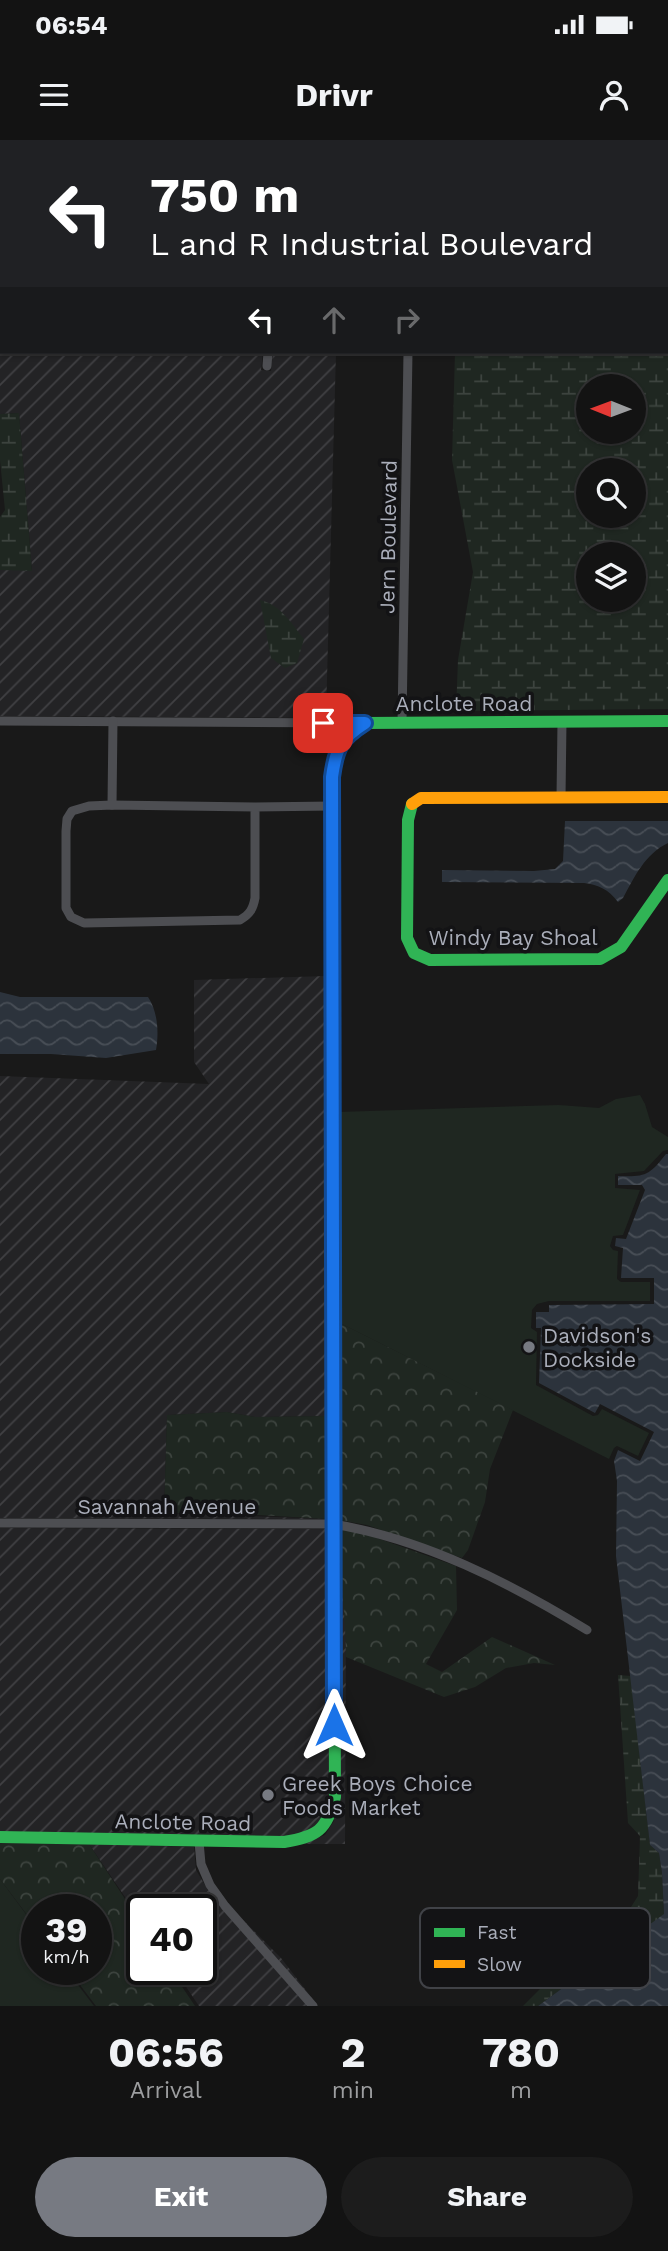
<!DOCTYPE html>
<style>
:root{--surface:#131313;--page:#1c1c1c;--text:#f1f3f6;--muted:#9d9ea0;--line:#323233;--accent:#777a82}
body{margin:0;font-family:"Work Sans",sans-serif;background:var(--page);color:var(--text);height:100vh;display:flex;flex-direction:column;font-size:26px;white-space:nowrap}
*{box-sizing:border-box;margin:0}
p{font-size:23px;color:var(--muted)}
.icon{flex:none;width:38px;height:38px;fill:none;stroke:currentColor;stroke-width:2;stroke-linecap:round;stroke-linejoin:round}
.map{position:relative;height:1866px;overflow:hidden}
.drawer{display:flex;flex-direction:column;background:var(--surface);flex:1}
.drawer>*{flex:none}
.hud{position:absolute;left:0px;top:0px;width:668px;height:214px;box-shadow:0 2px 5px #0004,0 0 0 2px var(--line);background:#202124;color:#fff;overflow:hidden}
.needle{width:46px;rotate:271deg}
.tools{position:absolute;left:576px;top:234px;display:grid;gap:14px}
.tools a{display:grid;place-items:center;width:70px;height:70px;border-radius:50%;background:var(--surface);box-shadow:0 2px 5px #0004,0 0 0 2px var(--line);font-size:35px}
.speed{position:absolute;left:21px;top:1754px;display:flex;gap:14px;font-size:35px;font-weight:700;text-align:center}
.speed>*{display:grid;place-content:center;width:91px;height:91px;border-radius:50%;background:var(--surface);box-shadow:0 2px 5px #0004,0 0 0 2px var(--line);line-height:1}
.speed small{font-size:18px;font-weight:400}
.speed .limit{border:4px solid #111;border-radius:10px;background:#fff;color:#111}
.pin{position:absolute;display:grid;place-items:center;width:60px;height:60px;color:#fff;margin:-30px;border-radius:14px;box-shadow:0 4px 10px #0006}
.me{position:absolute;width:77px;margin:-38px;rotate:0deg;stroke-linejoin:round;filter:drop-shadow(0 0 5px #0008)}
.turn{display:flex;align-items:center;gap:24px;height:147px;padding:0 35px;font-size:32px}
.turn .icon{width:91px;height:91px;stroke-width:2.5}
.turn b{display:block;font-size:49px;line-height:60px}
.lanes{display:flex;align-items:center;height:66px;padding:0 35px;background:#0003;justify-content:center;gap:35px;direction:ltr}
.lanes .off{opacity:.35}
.eta{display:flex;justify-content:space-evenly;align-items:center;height:119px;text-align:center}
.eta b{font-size:42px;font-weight:700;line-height:49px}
.action{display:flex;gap:14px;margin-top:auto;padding:14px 35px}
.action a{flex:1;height:80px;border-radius:42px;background:var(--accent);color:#fff;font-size:28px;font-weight:700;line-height:80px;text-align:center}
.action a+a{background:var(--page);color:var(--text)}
.status{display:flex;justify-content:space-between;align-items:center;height:49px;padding:0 35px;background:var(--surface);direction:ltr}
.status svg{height:19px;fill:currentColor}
header{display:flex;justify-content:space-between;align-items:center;height:91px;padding:0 35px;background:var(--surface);font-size:32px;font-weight:700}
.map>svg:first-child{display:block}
.industrial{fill:url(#industrial-furrows)}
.green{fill:#1f2721}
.forest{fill:url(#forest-crowns)}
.wetland{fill:url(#wetland-marsh);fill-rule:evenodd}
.water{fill:url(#water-waves)}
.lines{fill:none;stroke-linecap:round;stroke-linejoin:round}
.street{stroke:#4d4e52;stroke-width:9}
.fast{stroke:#30b455;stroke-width:12}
.slow{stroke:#ff9f0a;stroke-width:12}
.route-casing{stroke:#114b97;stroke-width:18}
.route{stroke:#1a73e8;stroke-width:12}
.poi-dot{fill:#777a82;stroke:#131315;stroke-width:2.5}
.labels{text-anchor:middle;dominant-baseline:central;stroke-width:7;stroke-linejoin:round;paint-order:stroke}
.street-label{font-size:21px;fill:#aaaeba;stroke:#131315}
.poi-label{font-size:21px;fill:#aaaeba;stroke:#131315;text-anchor:start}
.key{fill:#131315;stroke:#404247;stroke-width:2}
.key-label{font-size:19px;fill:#aaaeba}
</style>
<div class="status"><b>06:54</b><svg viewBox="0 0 49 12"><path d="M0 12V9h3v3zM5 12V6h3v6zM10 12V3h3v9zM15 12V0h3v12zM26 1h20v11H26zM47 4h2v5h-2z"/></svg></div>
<header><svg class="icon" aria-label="menu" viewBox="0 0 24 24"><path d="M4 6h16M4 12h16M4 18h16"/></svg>Drivr<svg class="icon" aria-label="person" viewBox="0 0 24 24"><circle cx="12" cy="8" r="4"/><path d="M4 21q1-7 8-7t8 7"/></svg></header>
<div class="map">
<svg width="668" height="1866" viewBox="0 0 668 1866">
<defs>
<pattern id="industrial-furrows" width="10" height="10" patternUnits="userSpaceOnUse" patternTransform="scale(1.75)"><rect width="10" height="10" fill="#232325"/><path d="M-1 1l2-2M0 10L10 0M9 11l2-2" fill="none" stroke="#404043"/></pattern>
<pattern id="forest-crowns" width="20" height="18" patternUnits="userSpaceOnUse" patternTransform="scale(1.75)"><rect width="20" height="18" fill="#1f2721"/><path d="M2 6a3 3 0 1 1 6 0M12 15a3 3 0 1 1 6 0" fill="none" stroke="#3d443f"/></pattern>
<pattern id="wetland-marsh" width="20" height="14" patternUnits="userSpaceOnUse" patternTransform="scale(1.75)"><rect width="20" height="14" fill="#1f2721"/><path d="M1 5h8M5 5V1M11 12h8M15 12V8" fill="none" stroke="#3d443f"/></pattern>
<pattern id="water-waves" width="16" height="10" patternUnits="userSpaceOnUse" patternTransform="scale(1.75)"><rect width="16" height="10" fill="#2c333c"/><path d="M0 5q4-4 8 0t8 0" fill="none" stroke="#484e56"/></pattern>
</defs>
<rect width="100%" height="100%" fill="#191919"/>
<g class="industrial">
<polygon points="0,0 338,0 2,2 2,212 263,212 261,230 271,231 273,212 336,212 326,575 346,576 340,578 0,576 0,430 32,430 19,273 0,274"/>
<polygon points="326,836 326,1175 328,1177 328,1276 255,1277 227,1272 167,1275 164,1373 328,1379 0,1378 0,936 209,944 194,922 194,840"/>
<polygon points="0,1388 328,1389 329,1657 324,1678 317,1689 284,1698 0,1693"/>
<polygon points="339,1415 346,1483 345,1704 302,1704 325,1695 334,1681 340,1658"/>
<polygon points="89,1704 194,1707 196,1730 208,1750 215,1752 281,1818 318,1866 199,1866 174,1829 201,1829 201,1769 142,1769 142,1782"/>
</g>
<g class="green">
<polygon points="640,955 645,964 652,987 668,997 668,1010 663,1011 644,1031 615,1034 615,1048 640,1050 623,1095 613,1096 610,1106 613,1110 618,1111 617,1139 621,1142 650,1142 650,1161 549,1161 537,1164 532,1170 531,1188 537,1192 536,1245 593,1276 598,1275 602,1269 649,1293 638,1316 617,1306 614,1308 609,1319 338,1182 338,972 559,965 599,968 616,959"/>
<polygon points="0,1739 37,1789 37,1829 66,1829 94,1866 0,1866"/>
</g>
<g class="forest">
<polygon points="338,1182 513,1270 490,1329 485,1362 468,1410 462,1418 367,1385 339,1380"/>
<polygon points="227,1272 255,1277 328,1276 328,1379 225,1373 164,1373 167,1275"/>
<path d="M339 1389 363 1393 456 1426 457 1470 426 1524 442 1532 492 1497 555 1525 534 1523 506 1528 475 1547 444 1557 346 1517C346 1474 339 1432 339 1389Z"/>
<polygon points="0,1702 89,1704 142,1785 142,1829 170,1829 195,1866 96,1866 68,1829 96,1829 96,1769 37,1769 37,1788 0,1739"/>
</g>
<g class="wetland">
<path d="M668 211V569L456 571 458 520 473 432 452 320 455 212ZM588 247H634V292H588ZM588 331H634V376H588ZM588 415H634V460H588Z"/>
<polygon points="19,273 32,431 0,430 0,377 5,370 0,320 0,274"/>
<path d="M260 460C281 465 291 483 304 499L297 523 285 528 271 518Z"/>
<polygon points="618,1535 631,1536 650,1705 659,1713 662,1733 664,1775 538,1866 523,1866 571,1818 621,1783 638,1756 640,1696 628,1683"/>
</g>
<g class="water">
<path d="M565 681H668V703C645 714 635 736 623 758L618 762C608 749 599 745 584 743L442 742V730L534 731 555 729 563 721Z"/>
<path d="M0 852 20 857H148C158 872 159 893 156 910L106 918 51 914H0Z"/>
<path d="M666 1014H668V1866H538L664 1774 662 1733 659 1713 650 1705 616 1416 617 1341 614 1321 618 1310 640 1321 654 1292 600 1264 595 1273 539 1243 541 1188H536V1172H549V1165L654 1164V1138H621L623 1108 615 1106 616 1098 626 1099 645 1050 642 1045H618V1036C645 1037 649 1036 666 1014Z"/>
</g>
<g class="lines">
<g class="street">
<polyline points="343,2 343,0"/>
<polyline points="0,31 2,31"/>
<polyline points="267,226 268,212"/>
<polyline points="0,581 364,583"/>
<polyline points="402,582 408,212"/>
<polyline points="561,657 562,582"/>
<polyline points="112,665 113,581"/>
<path d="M255 667 112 665 89 666 72 671 67 679 66 691V768L71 777 84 783 240 780C250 774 253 769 255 758V667L332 666"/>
<path d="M0 1383 333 1384C424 1399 510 1443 587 1490"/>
<polyline points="199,1702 201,1724 210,1745 225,1766 313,1866"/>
</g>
<g class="fast">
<polyline points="412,664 408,680 407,798 414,813 430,820 600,819 621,807 668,740"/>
<path d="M333 1087 332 637C336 611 343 597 365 583L668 581"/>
<path d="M0 1697 284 1702C318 1696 326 1691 335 1657L334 1360"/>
</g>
<g class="slow">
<polyline points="412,664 421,658 668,657"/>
<polyline points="333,1087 334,1360"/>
</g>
</g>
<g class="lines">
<g class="route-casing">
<path id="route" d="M323 583H365C340 599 336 608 332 637L334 1585"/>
</g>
<use href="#route" class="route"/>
</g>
<g class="poi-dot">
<circle cx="529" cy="1207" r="7"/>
<circle cx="268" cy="1655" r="7"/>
</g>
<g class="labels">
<g class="street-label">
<text transform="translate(388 397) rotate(-89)">Jern Boulevard</text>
<text x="464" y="563">Anclote Road</text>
<text x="513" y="797">Windy Bay Shoal</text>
<text x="167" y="1366">Savannah Avenue</text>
<text transform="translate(183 1682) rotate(1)">Anclote Road</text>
</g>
<g class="poi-label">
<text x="543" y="1195">Davidson's<tspan x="543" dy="24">Dockside</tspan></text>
<text x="282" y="1643">Greek Boys Choice<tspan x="282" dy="24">Foods Market</tspan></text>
</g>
</g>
<rect x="420" y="1768" width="230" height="80" rx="10" class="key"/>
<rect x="434" y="1788" width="31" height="9" fill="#30b455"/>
<rect x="434" y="1820" width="31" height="8" fill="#ff9f0a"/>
<g class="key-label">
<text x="477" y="1799">Fast</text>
<text x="477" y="1831">Slow</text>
</g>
</svg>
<div class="tools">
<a><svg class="needle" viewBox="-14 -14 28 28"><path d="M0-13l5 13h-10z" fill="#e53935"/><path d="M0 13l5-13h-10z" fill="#9d9ea0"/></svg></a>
<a><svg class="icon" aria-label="search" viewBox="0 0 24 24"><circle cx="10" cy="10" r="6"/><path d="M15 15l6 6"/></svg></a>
<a><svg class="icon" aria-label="layers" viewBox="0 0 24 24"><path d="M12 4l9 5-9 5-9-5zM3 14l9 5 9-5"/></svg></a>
</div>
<div class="speed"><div>39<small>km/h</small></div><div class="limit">40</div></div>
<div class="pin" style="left:323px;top:583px;background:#d93025"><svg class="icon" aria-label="arrive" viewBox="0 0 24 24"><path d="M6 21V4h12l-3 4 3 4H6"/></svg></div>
<svg class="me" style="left:334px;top:1585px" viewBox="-20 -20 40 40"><path d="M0-17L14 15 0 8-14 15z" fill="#1a73e8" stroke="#fff" stroke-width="4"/></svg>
<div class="hud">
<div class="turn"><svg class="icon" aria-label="left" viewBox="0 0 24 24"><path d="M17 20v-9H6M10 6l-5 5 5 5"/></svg><div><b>750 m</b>L and R Industrial Boulevard</div></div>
<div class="lanes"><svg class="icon" aria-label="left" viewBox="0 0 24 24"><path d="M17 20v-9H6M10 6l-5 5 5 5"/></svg><svg class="icon off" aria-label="ahead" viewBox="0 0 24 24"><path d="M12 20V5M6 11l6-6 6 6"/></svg><svg class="icon off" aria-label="right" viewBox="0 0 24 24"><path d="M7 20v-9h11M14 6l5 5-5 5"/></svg></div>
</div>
</div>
<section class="drawer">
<div class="eta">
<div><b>06:56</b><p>Arrival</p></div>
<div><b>2</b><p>min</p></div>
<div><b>780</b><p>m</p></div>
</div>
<div class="action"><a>Exit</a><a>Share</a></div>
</section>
